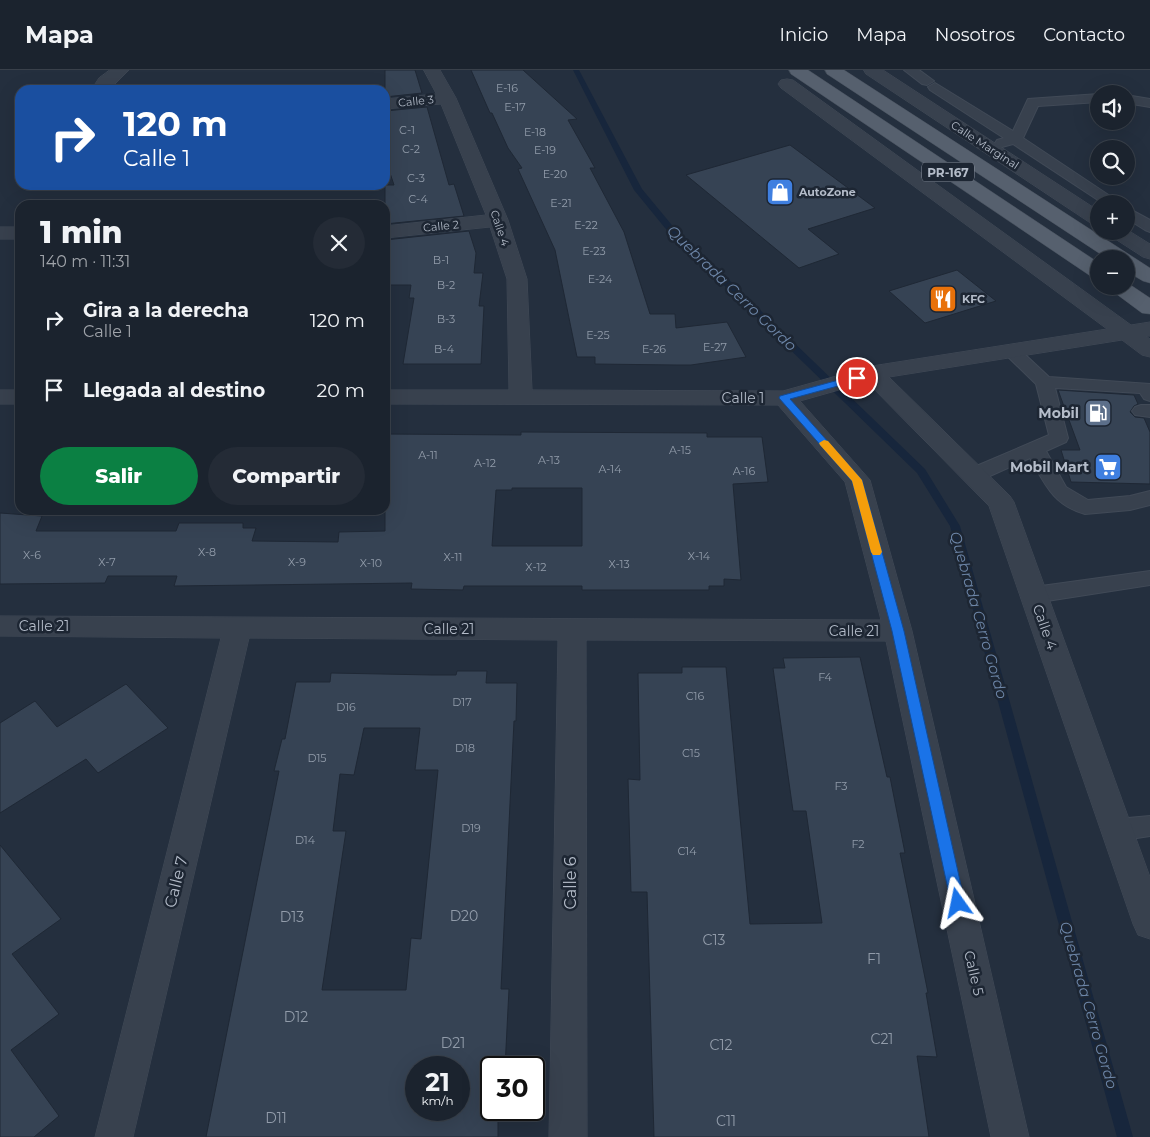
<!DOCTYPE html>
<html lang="es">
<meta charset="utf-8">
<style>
:root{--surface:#1b232e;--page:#242b36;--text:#f1f3f6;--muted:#a0a4aa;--line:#39404a;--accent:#0b8043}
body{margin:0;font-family:Montserrat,sans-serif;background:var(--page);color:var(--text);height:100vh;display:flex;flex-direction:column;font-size:19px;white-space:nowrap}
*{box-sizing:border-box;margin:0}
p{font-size:16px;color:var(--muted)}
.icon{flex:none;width:28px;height:28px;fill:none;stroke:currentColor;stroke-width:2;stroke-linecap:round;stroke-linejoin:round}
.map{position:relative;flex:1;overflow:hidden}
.panel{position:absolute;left:15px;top:130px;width:375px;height:315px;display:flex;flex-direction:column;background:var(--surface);border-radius:15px;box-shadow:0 5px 20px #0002,0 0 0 1px var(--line)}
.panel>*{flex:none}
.hud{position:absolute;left:15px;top:15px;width:375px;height:105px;border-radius:15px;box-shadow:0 5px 20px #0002,0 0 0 1px var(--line);background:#1a4fa0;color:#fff;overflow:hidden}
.controls{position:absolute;left:1090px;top:15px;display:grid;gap:10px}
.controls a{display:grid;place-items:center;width:45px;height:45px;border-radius:50%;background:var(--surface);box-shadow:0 5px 20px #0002,0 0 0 1px var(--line);font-size:25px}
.speed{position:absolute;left:405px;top:986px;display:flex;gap:10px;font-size:25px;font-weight:700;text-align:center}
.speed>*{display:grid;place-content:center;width:65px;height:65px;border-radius:50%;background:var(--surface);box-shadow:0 5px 20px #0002,0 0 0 1px var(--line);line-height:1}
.speed small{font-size:12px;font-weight:400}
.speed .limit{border:2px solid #111;border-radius:8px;background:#fff;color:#111}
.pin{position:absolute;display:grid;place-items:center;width:42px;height:42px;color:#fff;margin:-21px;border:2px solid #fff;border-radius:50%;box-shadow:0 1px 5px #0007}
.me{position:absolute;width:55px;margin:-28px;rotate:348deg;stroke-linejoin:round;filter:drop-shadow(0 0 4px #0008)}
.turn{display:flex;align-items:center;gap:18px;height:105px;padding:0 25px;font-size:22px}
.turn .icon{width:65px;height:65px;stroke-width:2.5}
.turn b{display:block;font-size:35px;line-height:42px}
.round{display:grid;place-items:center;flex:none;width:52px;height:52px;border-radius:26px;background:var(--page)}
.overview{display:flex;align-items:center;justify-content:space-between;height:85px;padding:0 25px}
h1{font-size:30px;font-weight:800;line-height:38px}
.action{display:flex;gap:10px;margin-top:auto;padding:10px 25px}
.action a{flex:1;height:58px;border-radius:30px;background:var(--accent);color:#fff;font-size:20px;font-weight:800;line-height:58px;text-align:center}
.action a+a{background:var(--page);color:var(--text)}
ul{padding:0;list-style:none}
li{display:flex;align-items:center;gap:15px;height:70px;padding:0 25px}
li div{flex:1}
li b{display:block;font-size:19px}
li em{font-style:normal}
header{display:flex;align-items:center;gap:30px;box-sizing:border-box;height:70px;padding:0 25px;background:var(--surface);border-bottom:1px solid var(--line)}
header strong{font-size:24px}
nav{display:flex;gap:28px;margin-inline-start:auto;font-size:18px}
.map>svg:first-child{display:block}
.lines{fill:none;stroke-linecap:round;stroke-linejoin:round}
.stream{fill:#17263c;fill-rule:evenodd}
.building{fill:#364354;stroke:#1f2835;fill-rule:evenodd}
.lane-casing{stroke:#414a57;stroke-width:2}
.street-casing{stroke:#414a57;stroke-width:1}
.primary-casing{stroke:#414a57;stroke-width:1}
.lane{fill:#38414e;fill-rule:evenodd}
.street{fill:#38414e;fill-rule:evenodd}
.primary{fill:#56606e;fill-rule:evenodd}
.route{fill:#1a73e8;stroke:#114b97}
.slow{fill:#f59e0b}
.labels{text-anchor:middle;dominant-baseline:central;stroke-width:5;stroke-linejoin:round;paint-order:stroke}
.number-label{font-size:11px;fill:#929caa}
.far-street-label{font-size:11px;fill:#b4bcc9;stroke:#1d2633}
.far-poi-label{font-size:11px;font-weight:bold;fill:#b4bcc9;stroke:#1d2633;text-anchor:start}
.shield{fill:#1d2633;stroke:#878f9c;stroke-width:1}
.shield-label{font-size:12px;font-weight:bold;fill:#b4bcc9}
.street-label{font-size:14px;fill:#b4bcc9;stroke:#1d2633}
.poi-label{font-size:14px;font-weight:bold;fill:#b4bcc9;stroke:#1d2633;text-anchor:end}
.near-number-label{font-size:14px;fill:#929caa}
.water-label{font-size:15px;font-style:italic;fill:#6d86a8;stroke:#1d2633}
.near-street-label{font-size:16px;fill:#b4bcc9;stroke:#1d2633}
</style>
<header>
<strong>Mapa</strong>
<nav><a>Inicio</a><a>Mapa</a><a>Nosotros</a><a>Contacto</a></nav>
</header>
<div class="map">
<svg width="1150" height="1067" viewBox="0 0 1150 1067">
<rect width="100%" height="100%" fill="#242f3e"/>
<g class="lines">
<polygon class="stream" points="573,0 579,0 642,119 671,154 925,399 960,456 1133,1067 1117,1067 950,456 917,403 665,158 634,120"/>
</g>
<g class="building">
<polygon points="385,0 415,0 422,23 385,27"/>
<polygon points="471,0 523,0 577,49 568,50 595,98 590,98 624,162 650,244 675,244 676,258 727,252 746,287 691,295 676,295 595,294 595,287 577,287 555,180 518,99 522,98 508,78 492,43 490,43"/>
<polygon points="427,37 449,115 454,114 464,146 385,154 385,115 394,115 385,88 385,41"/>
<polygon points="790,75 875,138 808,159 839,184 799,198 686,105"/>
<polygon points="469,161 476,183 474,203 483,203 479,236 484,236 481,294 403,294 414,228 409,228 411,215 385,215 385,170"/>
<polygon points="957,200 996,231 925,253 889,221"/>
<polygon points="1058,320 1134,325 1138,334 1134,336 1130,342 1135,347 1144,348 1150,362 1150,414 1071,412 1061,380 1080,380"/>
<path d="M521 362 707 363V367H762L768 412 733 414 741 510 724 509V516H709V520H582V516H464L463 520 411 519 412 513 174 516 177 506H108L105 513 0 514V443L42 446 36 461H176L179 453H243V458H256L252 471 338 472 339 462 385 461V364L521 365ZM512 418H582V476H492L496 420H512Z"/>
<polygon points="860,587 887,707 890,707 905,783 900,783 928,923 926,923 937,987 917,986 929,1067 654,1067 647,822 631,822 628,709 640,710 638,603 682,603 682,597 726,597 750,854 822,853 806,741 793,741 773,598 785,598 783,588"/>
<path d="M457 601H487L486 613H517L516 651H514L501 919H509L505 998H491V1040H498V1067H206L279 701H274L282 669H285L296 612H330L331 603 432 605H456ZM364 658H420L415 700H438L421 869 411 868 406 920H322L346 761H333L340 704 354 705ZM416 998H459V1040H416Z"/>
<polygon points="126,614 168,658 98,703 86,689 0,743 0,653 35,631 57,657"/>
<polygon points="0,775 61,849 12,884 59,944 11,980 59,1046 34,1067 0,1067"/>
</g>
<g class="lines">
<g class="lane-casing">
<g id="lane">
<polygon points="904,0 919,0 934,11 927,15 922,14"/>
<polygon points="935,13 1013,61 1028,29 1099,24 1099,32 1038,36 1023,68 1122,134 1104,134 1013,74 1002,77 997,76 995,73 997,70 1004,68 930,20 928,17"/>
<polygon points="1126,25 1150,29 1150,37 1126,33"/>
<polygon points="1126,137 1150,150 1150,162 1145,160 1126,148"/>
<path d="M1012 277 1018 278 1049 307 1150 314V331L1144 329 1140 323 1055 318 1068 368 1066 372 1046 381 1066 417 1088 430 1130 426 1150 421V435L1130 440 1085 444C1053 435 1045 414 1030 388L981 410 974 411 967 410 964 405 967 400 1049 365 1036 314 1003 282 1006 278Z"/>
<polygon points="1141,335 1150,335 1150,347 1135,345 1132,341 1135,337"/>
<polygon points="1150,501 1150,515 1034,533 1027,530 1023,525 1027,520 1034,517"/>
<polygon points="1150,746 1150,766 1117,771 1108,767 1105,760 1108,753 1117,749"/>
</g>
</g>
<g class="street-casing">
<g id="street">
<polygon points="110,0 129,0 109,20 91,20 99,8"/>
<polygon points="424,0 440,0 456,28 508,150 527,209 532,320 783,321 872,296 1107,259 781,18 778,14 781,10 787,9 793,10 1131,255 1150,252 1150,266 1146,266 1150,269 1150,287 1142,285 1122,270 889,307 1010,426 1014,432 1150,807 1150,869 1138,865 1133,854 989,436 867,312 800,331 870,410 912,561 1029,1067 991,1067 886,571 586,570 587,1067 549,1067 558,570 249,568 133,1067 95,1067 221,568 0,566 0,546 881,550 845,412 778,335 385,334 385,320 509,320 507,209 490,157 385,168 385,156 486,145 441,34 385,39 385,29 436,24"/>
<polygon points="864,0 883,0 1099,141 1099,156 1092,154 866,4"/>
<rect x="0" y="157" width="20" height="12"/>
<polygon points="1126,159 1150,174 1150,189 1143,187 1109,165 1106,161 1126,161"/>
<rect x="0" y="320" width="20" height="14"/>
</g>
</g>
<g class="primary-casing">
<g id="primary">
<polygon points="789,0 808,0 1099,193 1099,209 1092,207 791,4"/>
<polygon points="825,0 844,0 1150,198 1150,213 1143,211 1126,201 1126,189 1108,189 827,4"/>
<polygon points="1126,212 1150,228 1150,244 1142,243 1111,220 1108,216 1126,216"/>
</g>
</g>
<use href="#lane" class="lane"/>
<use href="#street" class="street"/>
<use href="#primary" class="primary"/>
</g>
<polygon class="route" points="857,305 860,305 860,310 790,329 862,410 904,561 965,833 963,838 958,840 953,838 951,833 892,561 852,411 779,328 780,326"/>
<polygon class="slow" points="824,370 828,371 862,410 882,482 880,485 873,485 871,482 852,411 820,375 819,373"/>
<defs>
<g id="shop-square" transform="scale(1.4375)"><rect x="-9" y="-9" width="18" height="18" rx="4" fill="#3f7fe0" stroke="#1d2633"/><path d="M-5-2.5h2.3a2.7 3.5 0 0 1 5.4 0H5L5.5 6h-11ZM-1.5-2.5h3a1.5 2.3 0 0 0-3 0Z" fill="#fff"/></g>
<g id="restaurant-square" transform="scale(1.4375)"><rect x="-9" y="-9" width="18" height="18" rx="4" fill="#e8710a" stroke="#1d2633"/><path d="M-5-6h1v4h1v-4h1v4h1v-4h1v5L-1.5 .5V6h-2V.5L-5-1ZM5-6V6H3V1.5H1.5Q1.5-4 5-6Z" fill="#fff"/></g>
<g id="fuel-square" transform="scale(1.4375)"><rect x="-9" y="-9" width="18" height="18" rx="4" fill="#5c6f8a" stroke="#1d2633"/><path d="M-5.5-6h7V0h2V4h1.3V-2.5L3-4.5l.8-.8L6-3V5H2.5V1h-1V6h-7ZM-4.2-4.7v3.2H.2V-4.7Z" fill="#fff"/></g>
<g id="supermarket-square" transform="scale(1.4375)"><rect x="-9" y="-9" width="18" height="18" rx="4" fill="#3f7fe0" stroke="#1d2633"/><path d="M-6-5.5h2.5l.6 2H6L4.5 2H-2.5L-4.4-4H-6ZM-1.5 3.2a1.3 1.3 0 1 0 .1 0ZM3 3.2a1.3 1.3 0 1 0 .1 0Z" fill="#fff"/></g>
</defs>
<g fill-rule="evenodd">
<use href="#shop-square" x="780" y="122"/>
<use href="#restaurant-square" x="943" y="229"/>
<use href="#fuel-square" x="1098" y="343"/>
<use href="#supermarket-square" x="1108" y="397"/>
</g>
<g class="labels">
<g class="number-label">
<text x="507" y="18">E-16</text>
<text x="515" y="37">E-17</text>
<text x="407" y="60">C-1</text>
<text x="535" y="62">E-18</text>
<text x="411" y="79">C-2</text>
<text x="545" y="80">E-19</text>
<text x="555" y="104">E-20</text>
<text x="416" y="108">C-3</text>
<text x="418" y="129">C-4</text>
<text x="561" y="133">E-21</text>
<text x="586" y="155">E-22</text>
<text x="594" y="181">E-23</text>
<text x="441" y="190">B-1</text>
<text x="600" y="209">E-24</text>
<text x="446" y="215">B-2</text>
<text x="446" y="249">B-3</text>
<text x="598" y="265">E-25</text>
<text x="715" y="277">E-27</text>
<text x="444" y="279">B-4</text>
<text x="654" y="279">E-26</text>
<text x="680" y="380">A-15</text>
<text x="428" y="385">A-11</text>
<text x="549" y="390">A-13</text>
<text x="485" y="393">A-12</text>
<text x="610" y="399">A-14</text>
<text x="744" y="401">A-16</text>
<text x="207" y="482">X-8</text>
<text x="32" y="485">X-6</text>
<text x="699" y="486">X-14</text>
<text x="453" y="487">X-11</text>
<text x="107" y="492">X-7</text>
<text x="297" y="492">X-9</text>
<text x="371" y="493">X-10</text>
<text x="619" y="494">X-13</text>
<text x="536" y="497">X-12</text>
<text x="825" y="607">F4</text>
<text x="695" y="626">C16</text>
<text x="462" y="632">D17</text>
<text x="346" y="637">D16</text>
<text x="465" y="678">D18</text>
<text x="691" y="683">C15</text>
<text x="317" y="688">D15</text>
<text x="841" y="716">F3</text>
<text x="471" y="758">D19</text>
<text x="305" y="770">D14</text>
<text x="858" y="774">F2</text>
<text x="687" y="781">C14</text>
</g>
<g class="far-street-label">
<text transform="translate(416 31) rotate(-6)">Calle 3</text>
<text transform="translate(985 75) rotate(33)">Calle Marginal</text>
<text transform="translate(441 156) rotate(-6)">Calle 2</text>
<text transform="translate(500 158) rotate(71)">Calle 4</text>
</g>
<g class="far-poi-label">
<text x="799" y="122">AutoZone</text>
<text x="962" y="229">KFC</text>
</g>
<rect class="shield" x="922" y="92.5" width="52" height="19" rx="4"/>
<g class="shield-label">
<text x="948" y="102">PR-167</text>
</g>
<g class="street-label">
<text x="743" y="328">Calle 1</text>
<text x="44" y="556">Calle 21</text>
<text transform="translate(1045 557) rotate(71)">Calle 4</text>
<text x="449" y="559">Calle 21</text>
<text x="854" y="561">Calle 21</text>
<text transform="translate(974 903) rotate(77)">Calle 5</text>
</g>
<g class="poi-label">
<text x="1079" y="343">Mobil</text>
<text x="1089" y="397">Mobil Mart</text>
</g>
<g class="near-number-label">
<text x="464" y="846">D20</text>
<text x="292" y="847">D13</text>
<text x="714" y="870">C13</text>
<text x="874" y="889">F1</text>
<text x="296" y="947">D12</text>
<text x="882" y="969">C21</text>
<text x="453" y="973">D21</text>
<text x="721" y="975">C12</text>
<text x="276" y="1048">D11</text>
<text x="726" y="1051">C11</text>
</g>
<g class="water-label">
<text transform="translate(732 218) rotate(44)">Quebrada Cerro Gordo</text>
<text transform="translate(979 545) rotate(74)">Quebrada Cerro Gordo</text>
<text transform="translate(1089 935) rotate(74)">Quebrada Cerro Gordo</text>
</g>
<g class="near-street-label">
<text transform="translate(176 812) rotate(-76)">Calle 7</text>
<text transform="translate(570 813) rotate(-90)">Calle 6</text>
</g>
</g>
</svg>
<div class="controls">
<a><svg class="icon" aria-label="sound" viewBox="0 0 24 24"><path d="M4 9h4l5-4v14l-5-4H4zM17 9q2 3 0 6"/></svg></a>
<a><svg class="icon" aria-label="search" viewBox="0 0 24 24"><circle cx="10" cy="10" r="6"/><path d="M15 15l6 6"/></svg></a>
<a>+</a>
<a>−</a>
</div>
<div class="speed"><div>21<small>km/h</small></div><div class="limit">30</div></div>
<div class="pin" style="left:857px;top:308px;background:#d93025"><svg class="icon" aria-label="arrive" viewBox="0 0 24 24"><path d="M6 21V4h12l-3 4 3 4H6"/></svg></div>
<svg class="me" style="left:958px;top:833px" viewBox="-20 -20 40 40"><path d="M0-17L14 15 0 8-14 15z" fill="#1a73e8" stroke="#fff" stroke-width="4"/></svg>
<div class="hud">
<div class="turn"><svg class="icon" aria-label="right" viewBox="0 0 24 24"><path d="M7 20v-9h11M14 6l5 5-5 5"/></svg><div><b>120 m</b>Calle 1</div></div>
</div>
<section class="panel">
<div class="overview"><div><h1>1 min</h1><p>140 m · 11:31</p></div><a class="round"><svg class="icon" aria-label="close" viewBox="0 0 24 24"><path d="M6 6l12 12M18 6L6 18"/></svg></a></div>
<ul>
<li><svg class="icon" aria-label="right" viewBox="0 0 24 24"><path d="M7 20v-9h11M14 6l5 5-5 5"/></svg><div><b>Gira a la derecha</b><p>Calle 1</p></div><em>120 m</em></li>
<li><svg class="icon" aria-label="arrive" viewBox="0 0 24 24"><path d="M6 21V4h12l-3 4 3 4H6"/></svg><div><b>Llegada al destino</b></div><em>20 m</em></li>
</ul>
<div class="action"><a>Salir</a><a>Compartir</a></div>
</section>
</div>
